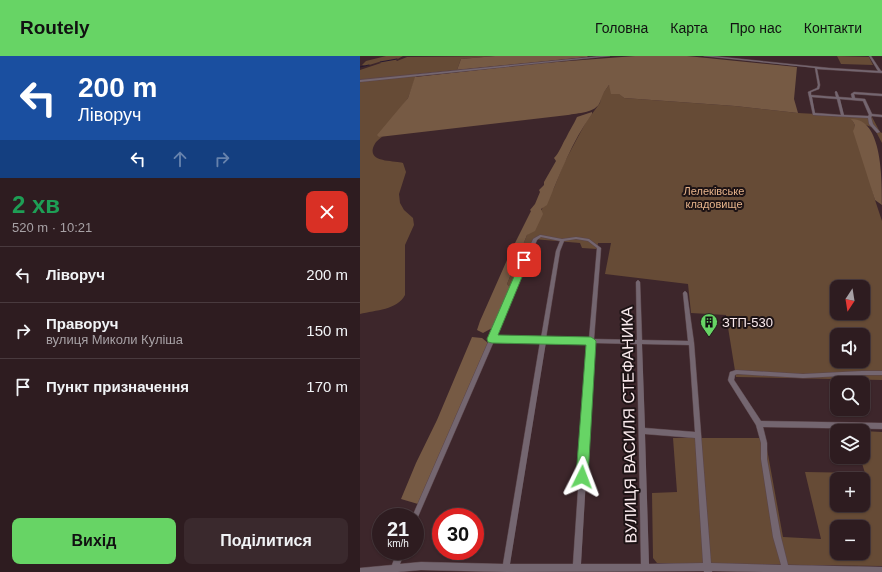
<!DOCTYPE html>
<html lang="uk">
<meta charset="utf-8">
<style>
:root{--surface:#2e1c20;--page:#3a292d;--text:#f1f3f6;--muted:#a7a1a5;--line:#493a3e;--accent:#67d465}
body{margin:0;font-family:Helvetica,sans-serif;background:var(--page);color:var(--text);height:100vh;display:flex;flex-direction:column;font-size:15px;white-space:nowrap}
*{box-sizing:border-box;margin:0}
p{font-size:13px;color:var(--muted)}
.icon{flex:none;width:22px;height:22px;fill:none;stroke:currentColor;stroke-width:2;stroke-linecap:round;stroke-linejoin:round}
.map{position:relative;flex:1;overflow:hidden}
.details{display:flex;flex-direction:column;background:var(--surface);width:360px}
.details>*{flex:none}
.hud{background:#1a4fa0;color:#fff;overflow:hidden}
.needle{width:26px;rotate:192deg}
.tools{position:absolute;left:470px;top:224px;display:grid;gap:8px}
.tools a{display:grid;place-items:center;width:40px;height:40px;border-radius:8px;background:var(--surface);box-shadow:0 1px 3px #0004,0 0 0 1px var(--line);font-size:20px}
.speed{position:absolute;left:12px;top:452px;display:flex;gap:8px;font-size:20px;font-weight:700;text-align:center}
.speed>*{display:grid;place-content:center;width:52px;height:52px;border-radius:50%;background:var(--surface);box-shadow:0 1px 3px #0004,0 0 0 1px var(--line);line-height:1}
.speed small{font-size:10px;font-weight:400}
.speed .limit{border:6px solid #d22;background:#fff;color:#111}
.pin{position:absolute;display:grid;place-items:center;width:34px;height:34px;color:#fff;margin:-17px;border-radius:8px;box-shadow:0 2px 6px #0006}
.me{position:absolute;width:44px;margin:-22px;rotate:3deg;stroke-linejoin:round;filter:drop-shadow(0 0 3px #0008)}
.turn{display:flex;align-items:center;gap:14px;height:84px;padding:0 12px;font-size:18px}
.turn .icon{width:52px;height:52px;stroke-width:2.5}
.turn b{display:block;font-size:28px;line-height:34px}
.lanes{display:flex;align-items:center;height:38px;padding:0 12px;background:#0003;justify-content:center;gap:20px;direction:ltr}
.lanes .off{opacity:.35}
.round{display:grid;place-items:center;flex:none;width:42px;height:42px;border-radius:8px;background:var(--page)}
.headline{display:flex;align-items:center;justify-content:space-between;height:68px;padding:0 12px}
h1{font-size:24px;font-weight:800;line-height:30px;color:#1e9e55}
.primary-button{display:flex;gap:8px;margin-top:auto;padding:8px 12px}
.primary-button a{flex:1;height:46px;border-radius:8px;background:var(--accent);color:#111;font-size:16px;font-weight:800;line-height:46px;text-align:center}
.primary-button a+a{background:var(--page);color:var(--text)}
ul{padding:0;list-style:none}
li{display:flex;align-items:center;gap:12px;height:56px;padding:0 12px;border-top:1px solid var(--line)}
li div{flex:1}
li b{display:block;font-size:15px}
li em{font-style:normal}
header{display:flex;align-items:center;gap:24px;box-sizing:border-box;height:56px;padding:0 20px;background:var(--accent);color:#111}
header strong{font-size:19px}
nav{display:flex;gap:22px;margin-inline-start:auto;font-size:14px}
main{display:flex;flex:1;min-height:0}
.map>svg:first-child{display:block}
.green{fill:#664b36;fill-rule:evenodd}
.forest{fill:#765a44}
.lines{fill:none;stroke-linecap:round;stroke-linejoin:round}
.stream{stroke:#251730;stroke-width:1}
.minor-casing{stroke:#5b454a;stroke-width:1}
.minor{fill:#746670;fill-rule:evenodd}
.route{fill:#67d465;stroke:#438a42}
.labels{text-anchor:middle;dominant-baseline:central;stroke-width:4;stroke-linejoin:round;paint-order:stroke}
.far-park-label{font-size:11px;fill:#e5b28a;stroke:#1d1315}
.poi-label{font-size:13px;fill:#faeaed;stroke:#1d1315;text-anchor:start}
.near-street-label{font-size:16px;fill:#faeaed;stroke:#1d1315}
</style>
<header>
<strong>Routely</strong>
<nav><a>Головна</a><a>Карта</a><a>Про нас</a><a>Контакти</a></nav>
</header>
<main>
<section class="details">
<div class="hud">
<div class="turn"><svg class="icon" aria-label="left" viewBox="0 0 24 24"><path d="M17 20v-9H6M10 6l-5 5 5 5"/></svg><div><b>200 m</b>Ліворуч</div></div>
<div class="lanes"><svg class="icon" aria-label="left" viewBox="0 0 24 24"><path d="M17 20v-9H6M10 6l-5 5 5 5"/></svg><svg class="icon off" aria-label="ahead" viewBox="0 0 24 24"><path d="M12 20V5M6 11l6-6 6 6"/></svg><svg class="icon off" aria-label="right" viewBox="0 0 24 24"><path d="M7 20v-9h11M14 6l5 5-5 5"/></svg></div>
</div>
<div class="headline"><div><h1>2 хв</h1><p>520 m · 10:21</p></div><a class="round" style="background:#d93025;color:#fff"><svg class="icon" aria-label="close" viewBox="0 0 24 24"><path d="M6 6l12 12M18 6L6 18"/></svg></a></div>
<ul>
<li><svg class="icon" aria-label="left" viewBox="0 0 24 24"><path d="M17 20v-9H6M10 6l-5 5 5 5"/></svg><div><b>Ліворуч</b></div><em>200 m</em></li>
<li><svg class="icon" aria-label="right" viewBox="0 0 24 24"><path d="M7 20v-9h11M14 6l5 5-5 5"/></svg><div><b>Праворуч</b><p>вулиця Миколи Куліша</p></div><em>150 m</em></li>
<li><svg class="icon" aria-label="arrive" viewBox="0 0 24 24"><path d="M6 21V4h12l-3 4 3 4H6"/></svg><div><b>Пункт призначення</b></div><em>170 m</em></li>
</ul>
<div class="primary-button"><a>Вихід</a><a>Поділитися</a></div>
</section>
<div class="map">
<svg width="522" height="516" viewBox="0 0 522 516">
<rect width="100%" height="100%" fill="#3d262b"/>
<g class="green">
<path d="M26 0H43L36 4 37 5 47 1 135 0 101 3 97 14 57 18 48 42 19 81 23 80C18 84 15 86 13 92 9 107 35 104 43 107L46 116 39 138 40 147 44 154 53 162 54 169 45 189V239C37 254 16 254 0 258V14L21 7 19 6 6 10 2 9 6 5Z"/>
<polygon points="477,0 509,1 513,9 481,8"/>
<path d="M249 29 264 42 375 50 438 57 512 61 520 76 522 77V87L514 72 492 64 494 67 515 144 522 165V324L376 321 366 259 331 257 328 228 245 218 251 187H238L237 193 222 192 220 187 173 183 151 233 147 228 167 179 194 132 204 107 226 66 240 47 241 40ZM477 231H503V257H477ZM477 279H503V305H477Z"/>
<path d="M503 375 522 376V510L297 507 293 502 292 437 317 436 313 382H405L423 481 461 483 445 416 505 417 500 401H503ZM477 423H503V449H477ZM477 471H503V497H477Z"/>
</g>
<g class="forest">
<polygon points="135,0 227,0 228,1 97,14 101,3"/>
<path d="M275 0H327L437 11 434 43 438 57 375 50 264 42 259 38H251L249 29C243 37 243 38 240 46 236 57 217 57 208 59L19 81 17 79 48 42 55 21 183 7Z"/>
<path d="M232 56V58C212 85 200 118 187 149L181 153 183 158 175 175 167 179 147 228 151 233 134 271 123 277 117 274 120 265 147 204 152 199 150 197 171 155 170 154 175 148 180 136 179 134 184 129V126L196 105 194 102C200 96 202 88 206 82 209 75 214 68 217 61Z"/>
<path d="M491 63C522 62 522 121 522 149L515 144 493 75C496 70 495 68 491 63Z"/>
<polygon points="112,281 122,282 128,287 58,448 41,443 56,407 77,364"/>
</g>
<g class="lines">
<g class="stream">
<polyline points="20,6 37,3"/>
<polyline points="0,11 9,9"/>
</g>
<g class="minor-casing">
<g id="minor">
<polygon points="242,0 250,0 0,26 0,24"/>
<path d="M344 0H352L469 12 518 15 509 0H511L521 15H522V17L457 13 460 29 459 33 451 36V39L476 41 475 36 476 35 477 36 479 41 492 42 491 38 494 36 522 38V40L494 38 495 42 505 43 512 58 522 59V61L512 60 511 61 513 68 520 76 517 77 509 68 508 62 453 59 448 36 457 32 458 29 455 12ZM452 41 477 43 481 59 455 57ZM480 43 503 45 509 59 508 60 484 59Z"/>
<path d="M180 179H181L202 183 216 181 229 183 241 192 234 283 277 284 276 226 278 224 280 226 282 284 328 285 323 237 325 235 327 237 334 287 351 507 421 509 413 481 401 403V387L396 369 369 326 368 324 370 316 376 314 443 318 502 315H522V319H502L443 322 377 318 375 319 374 324 401 365 522 367V373L403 371 407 387V403L421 481 428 509 522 511V516H403L352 515V516H344V515L146 516 61 514 38 516H0V512L32 509 37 495H45L40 508 61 506 143 508 180 286 134 285 57 463 55 464V461H52L173 183ZM181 181 200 185 196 195 181 282 135 281 177 184ZM216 183 228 185 237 192 229 283 186 282 200 195 204 185ZM186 286 228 287 213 508H150ZM234 287 277 288 281 508H221ZM282 288 329 289 335 376 285 372ZM285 378 335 382 343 507 289 508Z"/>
</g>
</g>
<use href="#minor" class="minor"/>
</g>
<polygon class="route" points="162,202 167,202 169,204 138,279 231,281 234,283 236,285 228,421 227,425 222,427 218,425 216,421 226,289 132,287 128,286 127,283"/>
<defs>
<g id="building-pin" transform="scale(0.9)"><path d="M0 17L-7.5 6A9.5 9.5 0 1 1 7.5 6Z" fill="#67d465" stroke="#1d1315"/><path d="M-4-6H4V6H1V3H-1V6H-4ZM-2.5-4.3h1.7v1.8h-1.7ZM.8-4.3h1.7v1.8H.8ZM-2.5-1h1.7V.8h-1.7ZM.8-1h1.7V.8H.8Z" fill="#111"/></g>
</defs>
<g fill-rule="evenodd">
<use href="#building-pin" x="349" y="266"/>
</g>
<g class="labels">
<g class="far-park-label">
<text x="354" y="135">Лелеківське<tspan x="354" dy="13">кладовище</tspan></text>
</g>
<g class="poi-label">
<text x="362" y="266">ЗТП-530</text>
</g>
<g class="near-street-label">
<text transform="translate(269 369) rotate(-91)">ВУЛИЦЯ ВАСИЛЯ СТЕФАНИКА</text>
</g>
</g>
</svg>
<div class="tools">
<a><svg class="needle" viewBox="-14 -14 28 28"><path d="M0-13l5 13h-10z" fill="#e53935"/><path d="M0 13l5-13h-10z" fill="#a7a1a5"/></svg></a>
<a><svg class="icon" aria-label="sound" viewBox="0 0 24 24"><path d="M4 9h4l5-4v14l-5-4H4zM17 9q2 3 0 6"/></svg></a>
<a><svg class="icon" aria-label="search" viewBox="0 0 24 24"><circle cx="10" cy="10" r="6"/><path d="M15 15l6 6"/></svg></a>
<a><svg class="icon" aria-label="layers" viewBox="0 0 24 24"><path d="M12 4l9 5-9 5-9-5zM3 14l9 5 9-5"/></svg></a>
<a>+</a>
<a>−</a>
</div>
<div class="speed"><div>21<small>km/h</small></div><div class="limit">30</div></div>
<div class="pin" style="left:164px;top:204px;background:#d93025"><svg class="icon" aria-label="arrive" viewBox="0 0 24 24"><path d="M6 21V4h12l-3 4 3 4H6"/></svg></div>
<svg class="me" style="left:222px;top:421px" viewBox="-20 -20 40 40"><path d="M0-17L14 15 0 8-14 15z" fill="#67d465" stroke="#fff" stroke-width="4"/></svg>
</div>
</main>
